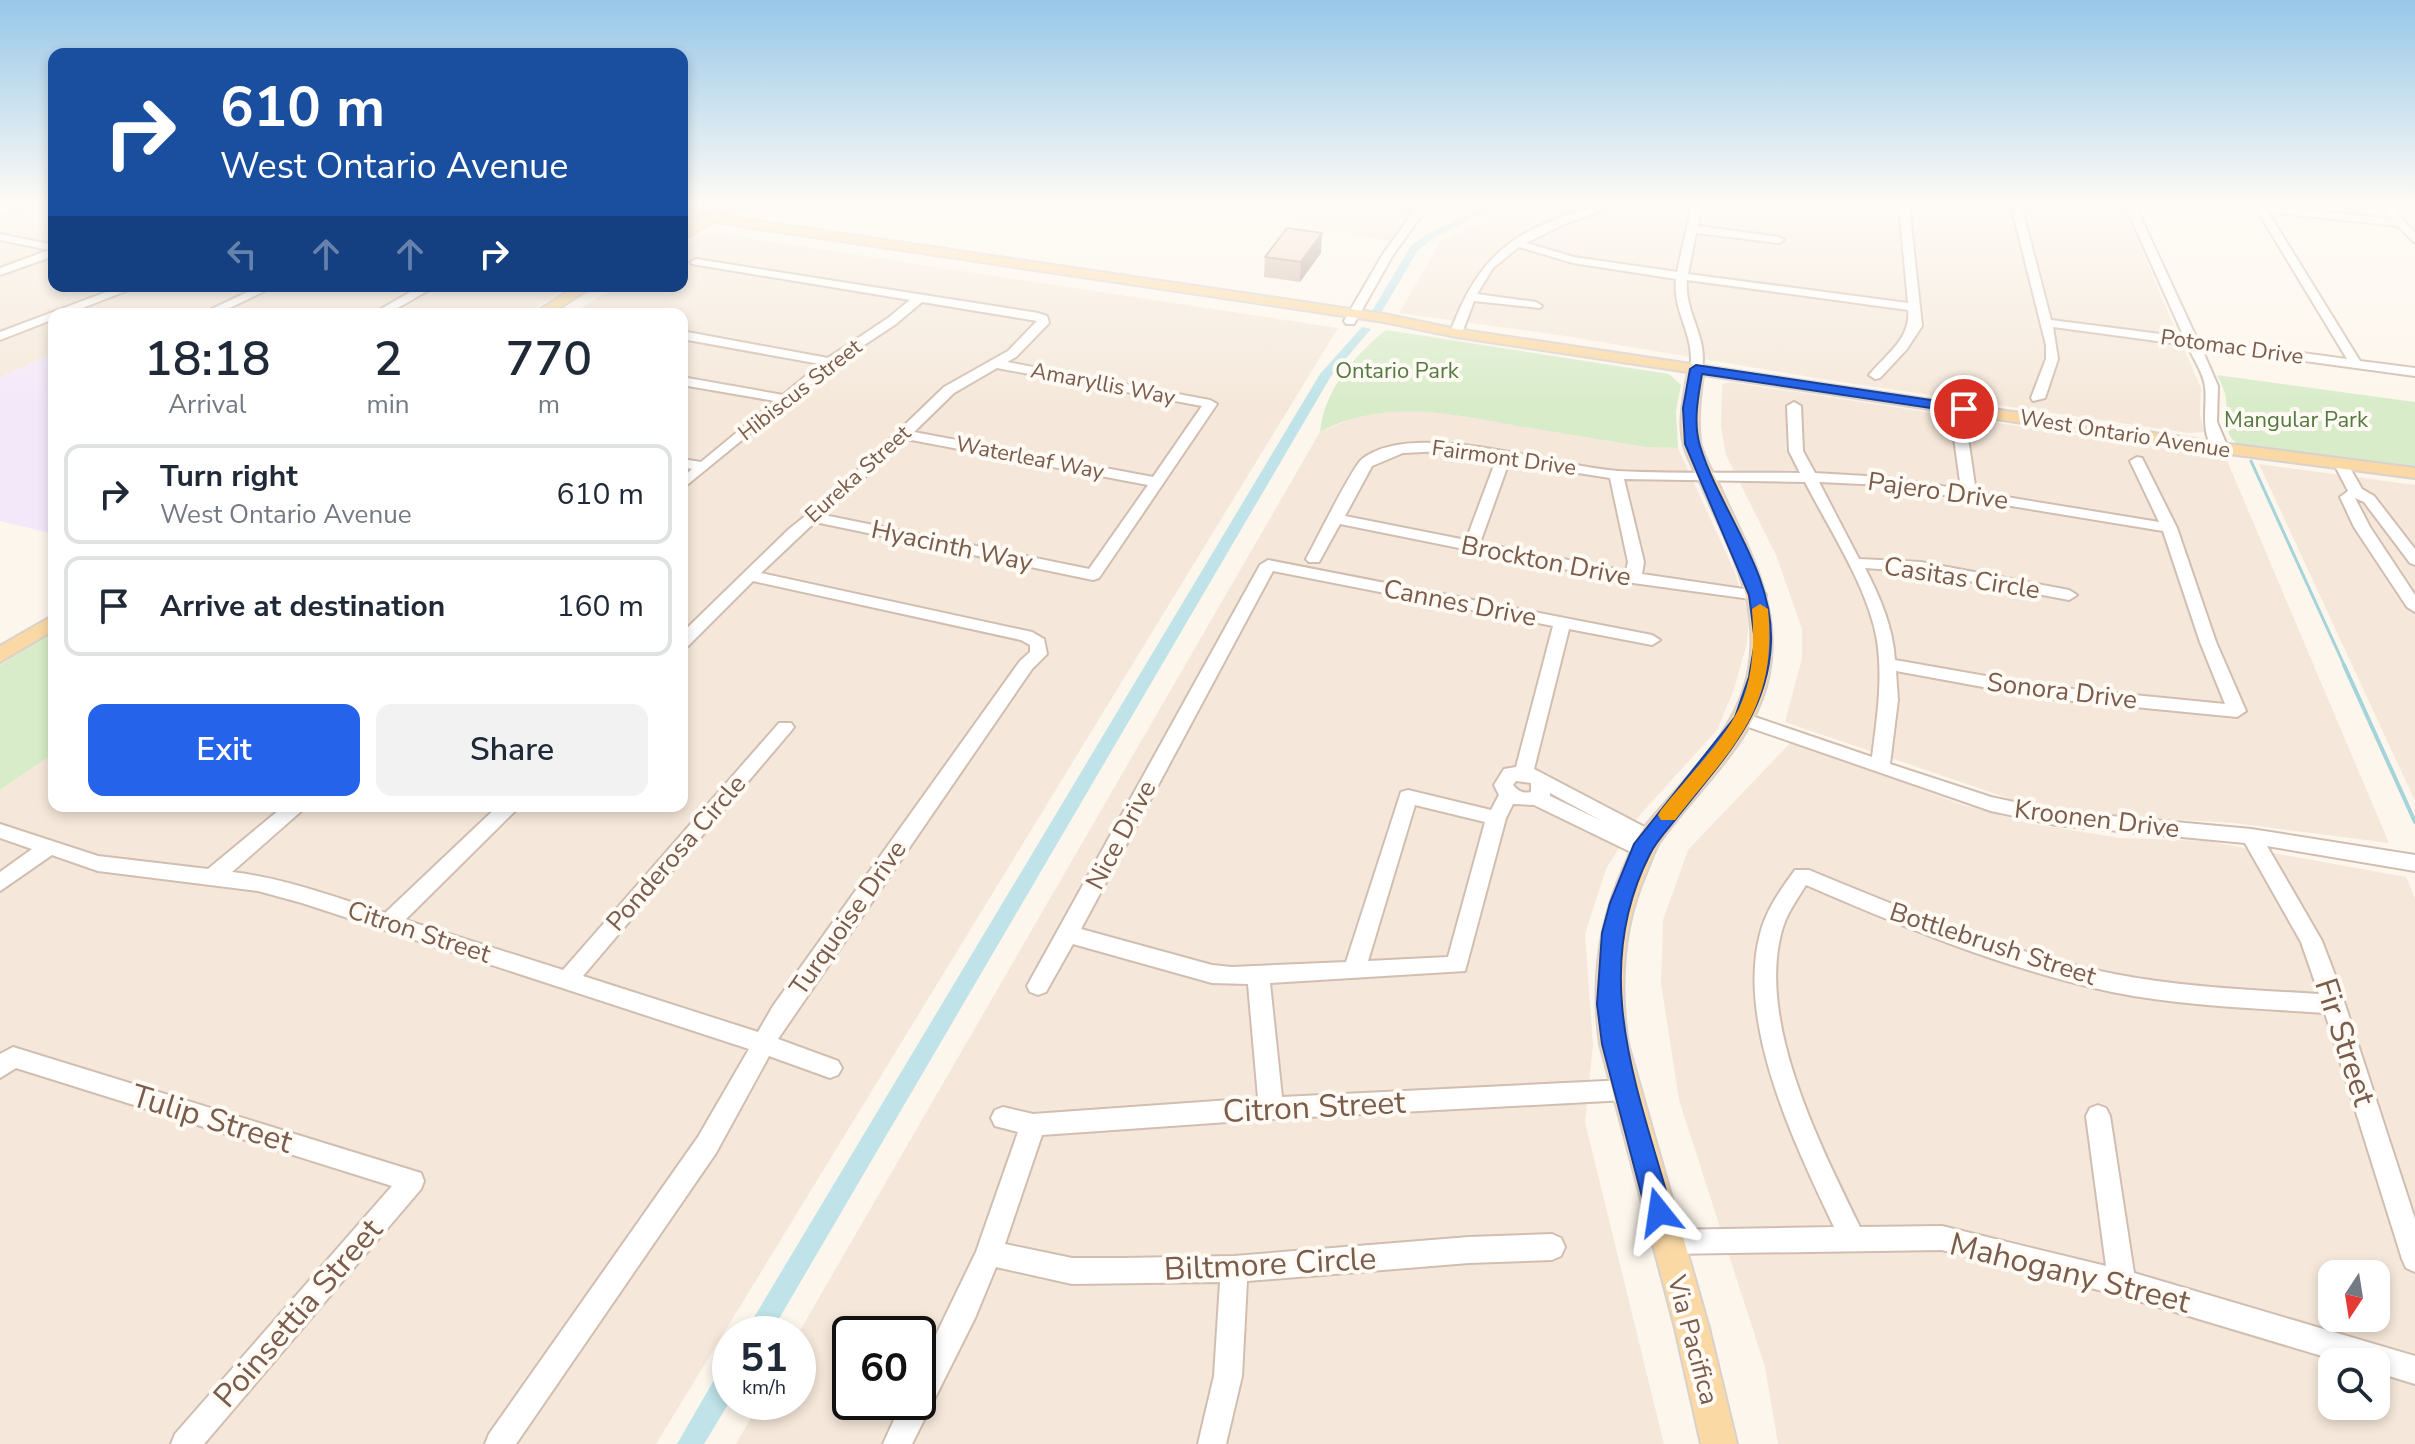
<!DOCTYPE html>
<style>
:root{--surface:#fff;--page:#f2f2f3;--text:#1f2937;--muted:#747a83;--line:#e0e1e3;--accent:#2563eb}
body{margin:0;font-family:"Nunito Sans",sans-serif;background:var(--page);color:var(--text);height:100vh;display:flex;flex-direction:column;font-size:30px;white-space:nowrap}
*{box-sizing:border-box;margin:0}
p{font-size:26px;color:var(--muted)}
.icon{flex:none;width:44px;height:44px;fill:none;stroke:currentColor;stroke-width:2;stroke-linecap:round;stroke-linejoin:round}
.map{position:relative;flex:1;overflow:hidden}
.drawer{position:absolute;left:48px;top:308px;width:640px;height:504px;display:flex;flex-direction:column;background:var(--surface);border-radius:16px;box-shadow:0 4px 12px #0003}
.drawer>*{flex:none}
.banner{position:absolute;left:48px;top:48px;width:640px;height:244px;border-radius:16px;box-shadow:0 4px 12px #0003;background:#1a4fa0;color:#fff;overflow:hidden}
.needle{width:52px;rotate:192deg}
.buttons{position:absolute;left:2318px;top:1260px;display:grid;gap:16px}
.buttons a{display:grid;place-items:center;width:72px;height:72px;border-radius:16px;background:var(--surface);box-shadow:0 4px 12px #0003;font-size:40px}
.speed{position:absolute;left:712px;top:1316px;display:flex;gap:16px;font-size:40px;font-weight:700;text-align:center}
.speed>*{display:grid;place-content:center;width:104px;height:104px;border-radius:50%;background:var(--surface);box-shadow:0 4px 12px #0003;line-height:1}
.speed small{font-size:20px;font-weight:400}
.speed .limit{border:4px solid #111;border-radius:12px;background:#fff;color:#111}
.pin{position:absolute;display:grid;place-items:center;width:68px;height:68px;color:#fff;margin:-34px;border:4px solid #fff;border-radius:50%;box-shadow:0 2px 8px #0007}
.me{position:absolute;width:88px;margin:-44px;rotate:345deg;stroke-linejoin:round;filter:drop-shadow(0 0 6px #0008)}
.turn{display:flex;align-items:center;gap:28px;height:168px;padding:0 40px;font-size:36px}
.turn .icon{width:104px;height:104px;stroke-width:2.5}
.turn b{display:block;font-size:56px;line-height:68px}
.lanes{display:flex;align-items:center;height:76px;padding:0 40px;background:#0003;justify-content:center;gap:40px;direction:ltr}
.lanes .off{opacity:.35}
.eta{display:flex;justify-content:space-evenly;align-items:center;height:136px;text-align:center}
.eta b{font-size:48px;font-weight:600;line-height:56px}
.action{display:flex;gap:16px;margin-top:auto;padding:16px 40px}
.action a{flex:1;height:92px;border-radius:16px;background:var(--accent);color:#fff;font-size:32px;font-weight:600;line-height:92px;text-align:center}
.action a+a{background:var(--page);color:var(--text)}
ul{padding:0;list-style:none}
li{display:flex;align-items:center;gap:24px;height:100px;margin:0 16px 12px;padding:0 24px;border:4px solid var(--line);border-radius:16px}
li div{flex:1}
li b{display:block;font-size:30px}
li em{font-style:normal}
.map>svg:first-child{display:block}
.residential{fill:#f5e8da;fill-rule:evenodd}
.education{fill:#f3e8fa}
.green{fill:#d8ecc9}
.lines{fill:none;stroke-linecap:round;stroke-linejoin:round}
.stream-far1{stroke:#a5d3da;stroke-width:3}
.stream{stroke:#a5d3da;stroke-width:4}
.canal{fill:#bfe3e8;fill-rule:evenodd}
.minor-casing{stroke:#d1beb0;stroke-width:4}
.major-casing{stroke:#dad1cd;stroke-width:4}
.minor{fill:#fff;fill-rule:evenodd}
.major{fill:#fbd9a5;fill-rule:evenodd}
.wall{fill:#d1b7a8}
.shaded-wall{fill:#aa9588}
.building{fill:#f3d5c3;stroke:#aa9588;stroke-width:2}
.route{fill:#2563eb;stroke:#184099;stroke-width:2}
.slow{fill:#f59e0b}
.labels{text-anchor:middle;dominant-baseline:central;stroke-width:8;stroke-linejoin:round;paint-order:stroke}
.far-street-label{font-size:22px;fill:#7a5c4d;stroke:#fffaf3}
.far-park-label{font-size:22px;fill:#537a41;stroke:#fffaf3}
.street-label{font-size:26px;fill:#7a5c4d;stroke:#fffaf3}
.near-street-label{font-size:32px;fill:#7a5c4d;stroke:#fffaf3}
</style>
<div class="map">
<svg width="2415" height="1444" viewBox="0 0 2415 1444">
<rect width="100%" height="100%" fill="#fdf6ec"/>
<g class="residential">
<polygon points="32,205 54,205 54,286 572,286 525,314 54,314 54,353 0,378 0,217"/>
<polygon points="1222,205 1418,205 1389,242"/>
<polygon points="1523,205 2122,205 2201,388 2200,415 2204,432 2188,433 1828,380 1566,336 1399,313 1441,241"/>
<polygon points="706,232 1338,328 656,1444 0,1444 0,790 54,753 54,806 682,806 682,314 571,314 618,286 682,286 682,247"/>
<polygon points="1730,382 2226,458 2389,843 2234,823 2132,817 2028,805 1785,722 1802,658 1802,629 1776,555 1726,455 1721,426 1722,384"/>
<path d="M1405 410 1449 414 1645 447 1678 448 1734 570 1749 617 1747 643 1733 692 1717 730 1638 817 1606 869 1585 934 1593 1045 1585 1122 1664 1444H736L760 1402H798V1334L1320 432 1360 415ZM850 1334H918V1402H850Z"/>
<polygon points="2259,464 2415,485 2415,801"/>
<path d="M1792 741 1963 805 2033 824 2121 838 2207 841 2406 877 2415 898V1444H1778L1765 1367 1679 1100 1661 983 1663 920 1688 850ZM2332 1274H2376V1318H2332ZM2332 1362H2376V1406H2332Z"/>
</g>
<polygon class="education" points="54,353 54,534 0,521 0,378"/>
<g class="green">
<path d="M1386 330 1669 374 1681 385 1676 411 1678 448 1645 447C1603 440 1560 433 1518 426 1451 414 1383 398 1320 432 1324 390 1355 355 1386 330Z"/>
<path d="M2217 375 2415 402V468L2240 445C2221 435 2228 418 2226 399 2225 391 2221 383 2217 375Z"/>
<polygon points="54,631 54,753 0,790 0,665"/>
</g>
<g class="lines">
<polyline class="stream-far1" points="2251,461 2345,667"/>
<polyline class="stream" points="2344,665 2415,822"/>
<g class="canal">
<polygon points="1490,205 1501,205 1435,237 1418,250 1381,313 1373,313 1372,311 1411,246 1429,233"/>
<polygon points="1362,327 1371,329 1331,376 770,1334 744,1334 1320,374"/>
<polygon points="730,1365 730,1401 704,1444 677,1444 721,1368"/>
</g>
<g class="minor-casing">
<g id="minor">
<polygon points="12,205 27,205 0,216 0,209"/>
<polygon points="1386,205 1429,205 1393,255 1354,324 1346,324 1344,321 1383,254 1414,211"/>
<path d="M1600 205H1616L1567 223 1526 243 1574 257 1677 272 1692 205H1702L1698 226 1779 237 1784 240 1779 243 1696 233 1688 274 1908 303 1899 205H1909L1922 326 1907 349 1880 378 1875 379 1869 375C1886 354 1911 339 1908 310L1687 280C1684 313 1708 336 1702 369L1696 373 1690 369C1696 336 1672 312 1676 279L1573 263 1519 247 1493 268 1477 294 1536 302 1542 306 1540 308 1474 301 1462 333 1452 336 1450 333C1480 251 1517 228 1600 205Z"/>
<path d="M2011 205H2021L2051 320 2184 337 2125 205H2135L2197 339 2347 359 2257 210 2231 205H2264L2392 219 2381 205H2391L2415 233V243L2398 226 2268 212 2360 361 2415 368V376L2201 347 2218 386 2217 422 2228 448 2221 452C2197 442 2208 407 2205 387 2204 374 2193 358 2187 345L2053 327 2058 359 2045 398 2033 401 2031 398 2046 359V345Z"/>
<polygon points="0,234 54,245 54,256 0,275 0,268 49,250 0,240"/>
<path d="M696 259 1038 313 1047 316 1049 323 1016 357 1007 362 1210 400 1217 404 1099 578 1093 580 815 522 761 573 1032 632 1044 639 1047 654 1032 669 778 1039 838 1061 842 1068 838 1075 830 1078 769 1056 716 1153 516 1444H485L489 1434 698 1137 749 1049 302 903 258 891 98 871 52 855 0 891V872L32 849 0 838V824L98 856 208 869 284 806H307L232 872C284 878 334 897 385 913L498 806H520L405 920 563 970 779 723H791L794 727 791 731 583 976 758 1032 773 1006 1020 661 1030 652V645L1021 640 753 581 688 646 682 647V633L789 529 834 493 944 387 1008 351 1037 321 922 302 896 324 834 365 682 489V478L692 469 682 467V459L701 462 775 401 682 385V377L783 395 820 364 682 339V331L828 358 888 318 910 300 692 264 690 262ZM997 368 1202 406 1153 477 914 432 954 393ZM906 439 1148 485 1089 569 824 515Z"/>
<polygon points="122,286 139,286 67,314 54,314 54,319 0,340 0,332"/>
<polygon points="260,286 275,286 217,314 201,314"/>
<polygon points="421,286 436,286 387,314 372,314"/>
<polygon points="545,307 568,311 570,314 541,313 541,309"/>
<path d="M1794 402 1801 406 1803 451 1815 473 1883 477 1961 489 1953 431 1960 427 1967 431 1976 492 2159 522 2130 461 2137 457 2142 458 2177 528 2216 642 2246 711 2237 717 2043 698 1896 671 1898 700 1890 764 1991 797 2056 811 2251 829 2415 855V871L2267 846 2322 941 2338 983 2415 1219V1272L2406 1268 2402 1259 2325 1013C2254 1008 2182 1006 2112 992 2006 969 1905 928 1806 885 1796 901 1785 916 1781 934 1758 1025 1821 1147 1860 1227L1942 1226 2106 1266 2086 1116 2090 1108 2098 1105 2106 1108 2110 1116 2134 1273 2415 1356V1384L2376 1372V1362H2342L2122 1296 1942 1250 1667 1254 1658 1251 1654 1242 1658 1233 1667 1230 1834 1227C1796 1147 1736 1024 1760 934 1766 910 1781 889 1795 870H1809C1908 911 2008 953 2114 974 2181 987 2251 990 2319 994L2301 942 2245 843 2056 825 1991 811 1737 723 1734 719 1737 715 1743 713 1872 757C1877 719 1883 679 1877 640 1868 587 1829 529 1805 482L1624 479 1644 562 1642 574 1764 592 1766 595 1758 600 1633 583 1340 524 1319 562H1309L1306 559C1316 541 1351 469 1362 459 1414 418 1555 467 1618 471 1679 474 1740 472 1800 473L1789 451 1787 406ZM1443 451 1496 460 1466 540 1345 516 1372 466 1403 453ZM1509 462 1610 478 1628 562 1626 571 1480 543ZM1819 482 1883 485 2163 531 2200 642 2225 704 2043 686 1895 660C1893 627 1880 597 1865 568L1921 572 2069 600 2077 595 2069 590 1921 562 1859 559Z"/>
<polygon points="2341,460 2346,461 2362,489 2374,496 2415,549 2415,565 2410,563 2364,502 2355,498 2370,527 2415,595 2415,612 2407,607 2354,527 2340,497 2348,491 2334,464"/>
<path d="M1268 560 1652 635 1660 640 1652 645 1569 629 1534 769 1656 833 1659 838 1656 843 1650 845 1652 849 1649 854H1635L1534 805 1513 804 1506 818 1465 971 1270 983 1282 1097 1626 1080 1634 1083 1638 1090 1634 1097 1626 1100 1271 1119 1042 1135 1005 1244 1072 1258H1124L1234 1256 1469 1237 1552 1234 1561 1238 1565 1247 1561 1256 1552 1260 1469 1263 1247 1281 1242 1376 1226 1444H1198L1214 1376 1220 1282 1072 1284 996 1267 975 1318 912 1444H883L902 1402H918V1372L976 1252 1018 1132 995 1126 991 1118 995 1110 1003 1107 1033 1114 1258 1098 1248 984 1212 983 1073 944 1046 992 1038 995 1030 992 1027 986 1260 565ZM1273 571 1553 626 1516 767 1504 769 1494 785 1499 795 1491 810 1408 790 1401 792 1346 962 1232 967 1212 965 1081 929ZM1516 781 1531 783V792C1523 794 1518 791 1513 785ZM1550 793 1602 821 1550 796ZM1415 805 1485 822 1448 957 1368 961Z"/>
<polygon points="13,1047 421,1173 424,1181 421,1189 204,1444 171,1444 175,1434 392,1186 16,1068 0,1078 0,1054"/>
</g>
</g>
<g class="major-casing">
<g id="major">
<path d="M724 205H739L723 216 1384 314 1456 329 2221 443 2415 468V478L2221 453 1703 375C1700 397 1697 418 1700 441 1702 456 1713 472 1719 485 1747 548 1782 603 1769 674 1756 741 1699 787 1661 840 1654 849 1651 862 1646 873 1622 928 1619 985 1628 1044L1709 1328 1737 1444H1701L1675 1328 1600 1044C1591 981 1598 924 1624 867 1630 854 1634 840 1643 829 1681 781 1735 736 1748 674 1763 603 1728 548 1701 484 1695 471 1687 458 1684 445 1678 422 1684 395 1688 372L1456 337 1384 322 713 222 682 240V230L699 220 682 218V210L709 214Z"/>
<polygon points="576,286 593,286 550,314 533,314"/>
<polygon points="54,615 54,630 0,662 0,646"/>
</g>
</g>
<use href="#minor" class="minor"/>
<use href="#major" class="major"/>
</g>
<polygon class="wall" points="1321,253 1300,282 1264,277 1265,257"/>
<polygon class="shaded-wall" points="1322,233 1321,253 1300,282 1301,262"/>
<polygon class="building" points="1287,228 1322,233 1301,262 1265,257"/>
<linearGradient id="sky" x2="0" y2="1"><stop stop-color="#97c7e8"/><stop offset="0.5" stop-color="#fefbf6"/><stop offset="1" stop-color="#fefbf6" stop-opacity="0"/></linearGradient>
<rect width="2415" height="407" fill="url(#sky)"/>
<path class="route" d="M1696 365 1964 405 1971 409 1964 413 1702 374C1698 397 1693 423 1700 446 1720 511 1774 572 1771 643 1768 716 1721 761 1679 815 1669 828 1657 840 1650 854 1588 975 1639 1091 1672 1212L1668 1220 1659 1224 1650 1220 1646 1212 1602 1044 1597 1004 1602 933 1610 903 1634 844 1735 717 1749 677 1755 642 1749 595 1685 444 1683 408 1690 369Z"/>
<path class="slow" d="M1760 604 1768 609C1778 710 1732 747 1675 820H1661L1658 815 1661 810C1684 781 1716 749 1734 718 1753 686 1755 645 1752 609Z"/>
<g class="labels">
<g class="far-street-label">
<text transform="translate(2232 347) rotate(8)">Potomac Drive</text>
<text transform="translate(1103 384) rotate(11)">Amaryllis Way</text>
<text transform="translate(800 390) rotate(-38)">Hibiscus Street</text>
<text transform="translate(2125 434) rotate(9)">West Ontario Avenue</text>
<text transform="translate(1030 458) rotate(11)">Waterleaf Way</text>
<text transform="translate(1504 458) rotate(8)">Fairmont Drive</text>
<text transform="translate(858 474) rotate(-42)">Eureka Street</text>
</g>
<g class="far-park-label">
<text x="1397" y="371">Ontario Park</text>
<text x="2296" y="420">Mangular Park</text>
</g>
<g class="street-label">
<text transform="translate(1938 491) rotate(8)">Pajero Drive</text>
<text transform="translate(952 546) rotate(12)">Hyacinth Way</text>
<text transform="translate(1546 561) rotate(11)">Brockton Drive</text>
<text transform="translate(1962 578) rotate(9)">Casitas Circle</text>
<text transform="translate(1460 603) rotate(11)">Cannes Drive</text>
<text transform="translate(2062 691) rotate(7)">Sonora Drive</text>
<text transform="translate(2097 819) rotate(7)">Kroonen Drive</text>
<text transform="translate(1121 835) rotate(-62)">Nice Drive</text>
<text transform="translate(676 853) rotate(-49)">Ponderosa Circle</text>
<text transform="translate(848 918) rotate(-55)">Turquoise Drive</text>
<text transform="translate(419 932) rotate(18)">Citron Street</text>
<text transform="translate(1993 944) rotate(18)">Bottlebrush Street</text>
<text transform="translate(1693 1340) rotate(75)">Via Pacifica</text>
</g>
<g class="near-street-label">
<text transform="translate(2345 1042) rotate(72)">Fir Street</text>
<text transform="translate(1314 1107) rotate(-3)">Citron Street</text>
<text transform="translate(212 1119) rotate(17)">Tulip Street</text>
<text transform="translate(1270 1264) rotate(-3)">Biltmore Circle</text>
<text transform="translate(2070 1273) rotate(14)">Mahogany Street</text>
<text transform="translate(298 1313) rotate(-49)">Poinsettia Street</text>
</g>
</g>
</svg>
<div class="buttons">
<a><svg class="needle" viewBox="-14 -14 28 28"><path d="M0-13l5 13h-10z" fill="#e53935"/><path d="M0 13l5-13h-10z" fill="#747a83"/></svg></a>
<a><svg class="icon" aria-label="search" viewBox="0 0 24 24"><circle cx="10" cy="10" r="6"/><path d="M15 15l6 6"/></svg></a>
</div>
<div class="speed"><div>51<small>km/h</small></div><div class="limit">60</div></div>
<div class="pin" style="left:1964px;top:409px;background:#d93025"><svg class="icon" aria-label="arrive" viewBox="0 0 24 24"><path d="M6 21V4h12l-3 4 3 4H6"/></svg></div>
<svg class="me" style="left:1659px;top:1212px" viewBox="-20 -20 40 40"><path d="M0-17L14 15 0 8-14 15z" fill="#2563eb" stroke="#fff" stroke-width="4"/></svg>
<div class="banner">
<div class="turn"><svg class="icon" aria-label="right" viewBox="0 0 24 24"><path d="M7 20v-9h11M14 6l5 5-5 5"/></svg><div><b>610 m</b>West Ontario Avenue</div></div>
<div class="lanes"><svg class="icon off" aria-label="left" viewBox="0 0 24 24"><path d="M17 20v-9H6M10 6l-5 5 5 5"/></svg><svg class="icon off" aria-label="ahead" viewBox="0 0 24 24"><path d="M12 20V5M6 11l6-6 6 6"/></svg><svg class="icon off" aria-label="ahead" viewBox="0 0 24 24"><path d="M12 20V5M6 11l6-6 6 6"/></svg><svg class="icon" aria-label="right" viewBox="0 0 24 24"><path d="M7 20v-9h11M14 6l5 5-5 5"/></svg></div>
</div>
<section class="drawer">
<div class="eta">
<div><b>18:18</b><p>Arrival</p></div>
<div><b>2</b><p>min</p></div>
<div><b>770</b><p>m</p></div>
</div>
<ul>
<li><svg class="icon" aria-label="right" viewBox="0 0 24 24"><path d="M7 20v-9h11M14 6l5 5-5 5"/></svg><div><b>Turn right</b><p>West Ontario Avenue</p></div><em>610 m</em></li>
<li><svg class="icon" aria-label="arrive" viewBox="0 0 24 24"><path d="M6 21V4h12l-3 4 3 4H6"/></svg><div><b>Arrive at destination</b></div><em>160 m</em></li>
</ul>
<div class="action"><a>Exit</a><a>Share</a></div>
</section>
</div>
